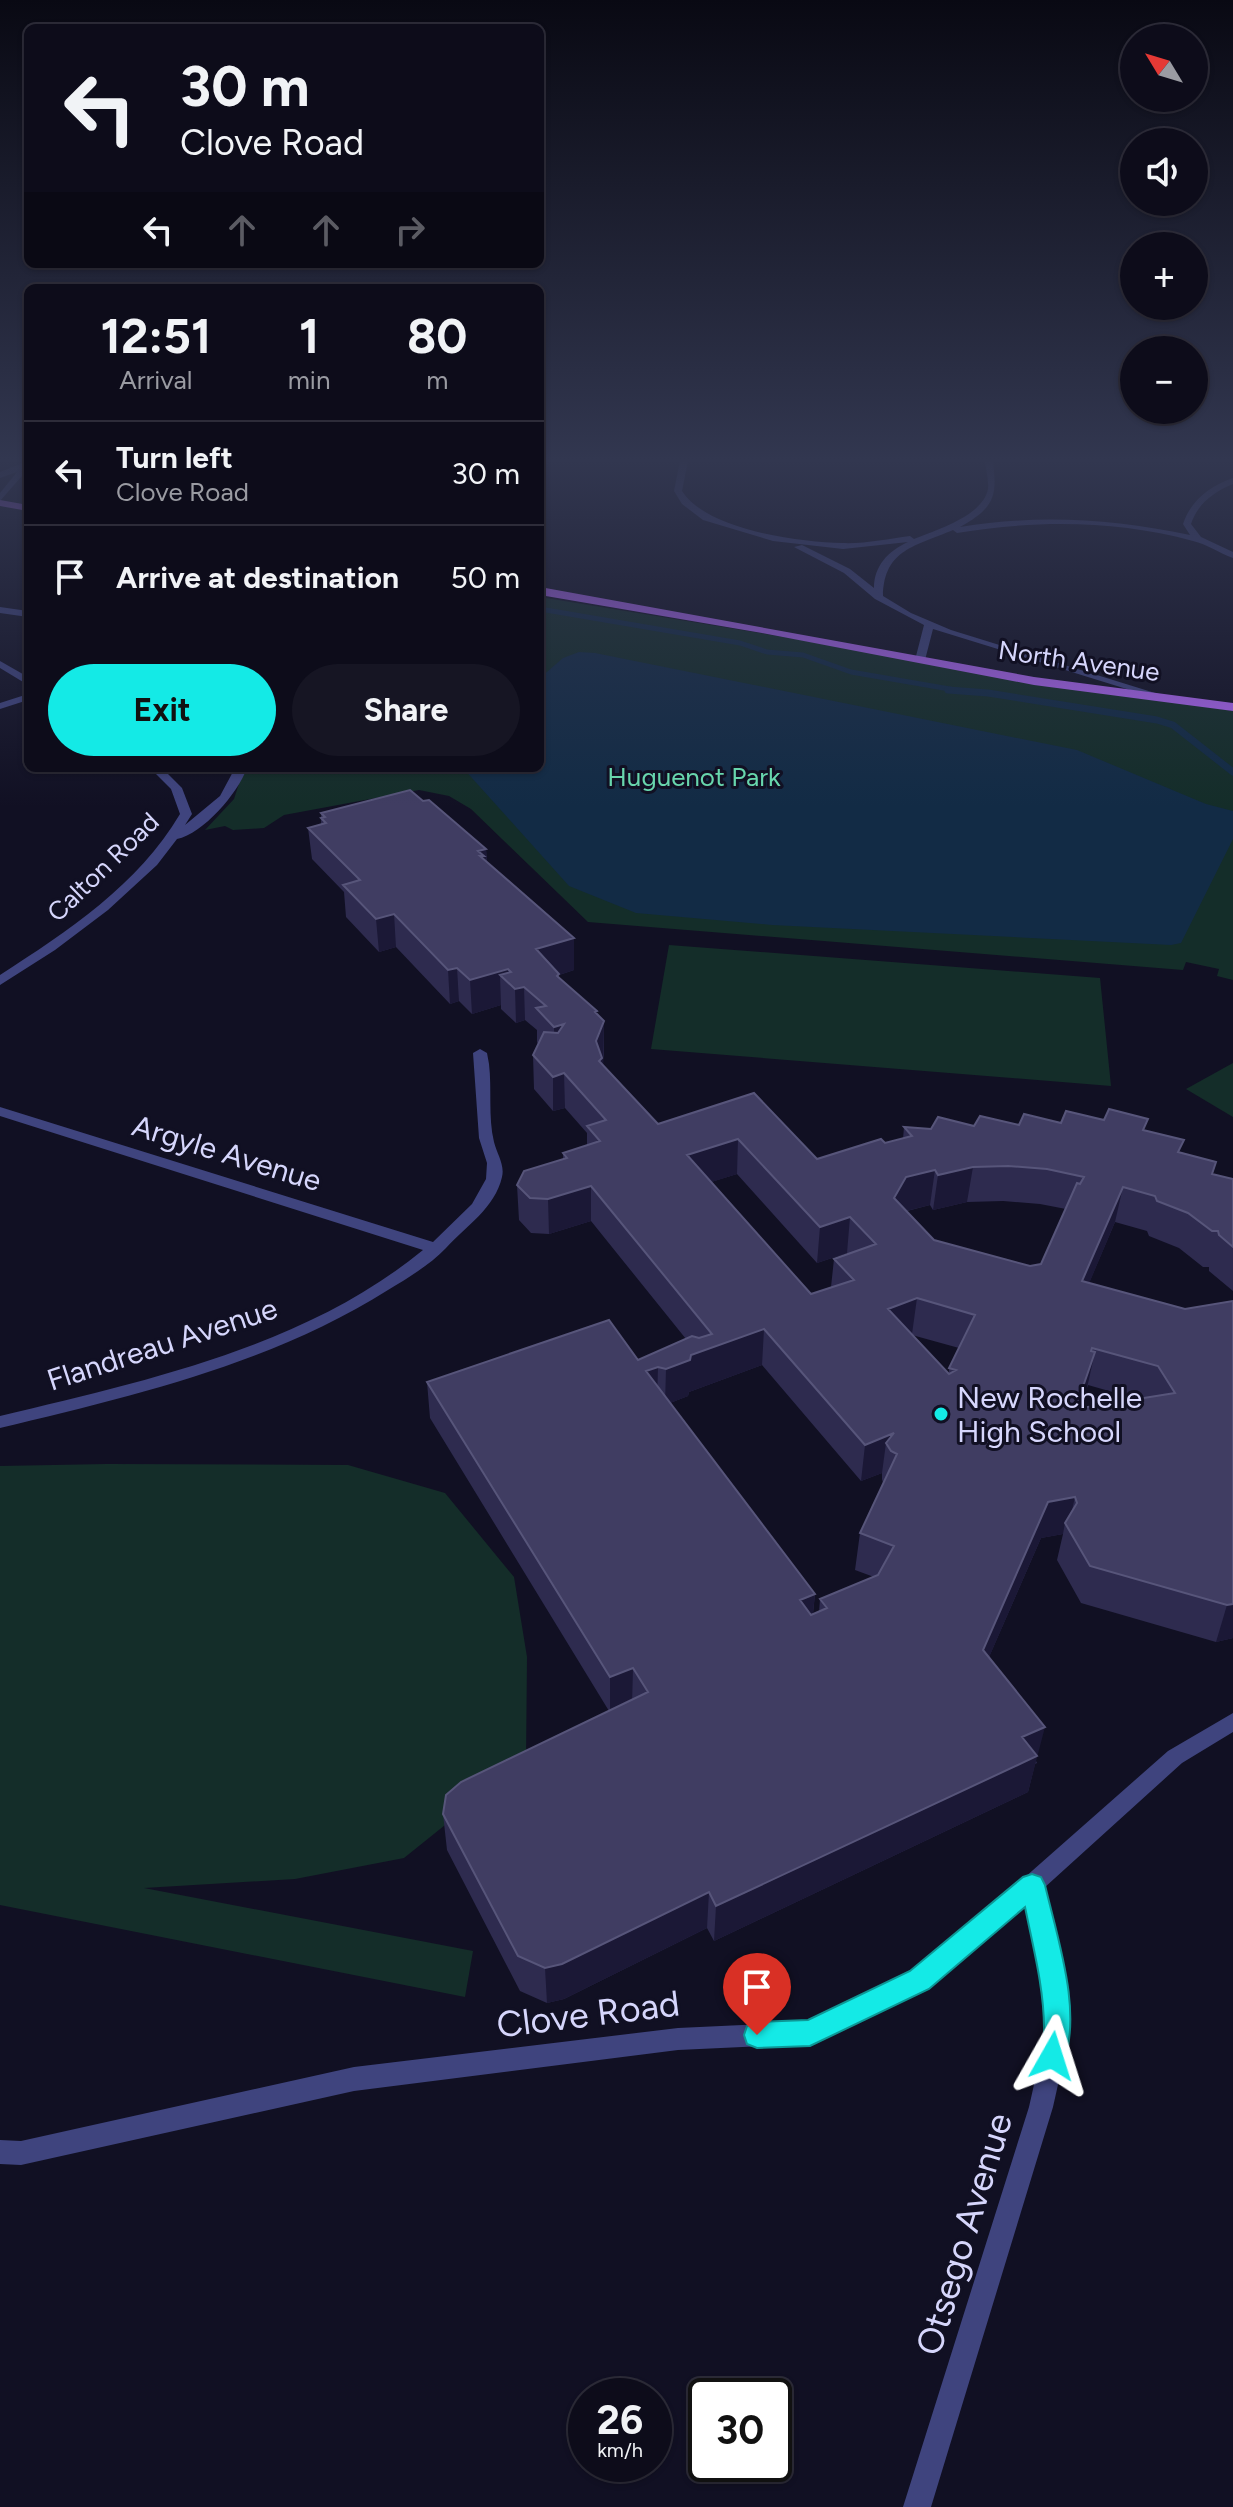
<!DOCTYPE html>
<meta charset="utf-8">
<style>
:root{--surface:#0d0c1a;--page:#161523;--text:#f1f3f6;--muted:#9a9ba2;--line:#2d2c39;--accent:#14eae6}
body{margin:0;font-family:Figtree,sans-serif;background:var(--page);color:var(--text);height:100vh;display:flex;flex-direction:column;font-size:30px;white-space:nowrap}
*{box-sizing:border-box;margin:0}
p{font-size:26px;color:var(--muted)}
.icon{flex:none;width:44px;height:44px;fill:none;stroke:currentColor;stroke-width:2;stroke-linecap:round;stroke-linejoin:round}
.map{position:relative;flex:1;overflow:hidden}
.side{position:absolute;left:24px;top:284px;width:520px;height:488px;display:flex;flex-direction:column;background:var(--surface);border-radius:12px;box-shadow:0 2px 6px #0004,0 0 0 2px var(--line)}
.side>*{flex:none}
.hud{position:absolute;left:24px;top:24px;width:520px;height:244px;border-radius:12px;box-shadow:0 2px 6px #0004,0 0 0 2px var(--line);background:#0d0c1a;color:var(--text);overflow:hidden}
.needle{width:52px;rotate:308deg}
.buttons{position:absolute;left:1120px;top:24px;display:grid;gap:16px}
.buttons a{display:grid;place-items:center;width:88px;height:88px;border-radius:50%;background:var(--surface);box-shadow:0 2px 6px #0004,0 0 0 2px var(--line);font-size:40px}
.speed{position:absolute;left:568px;top:2378px;display:flex;gap:16px;font-size:40px;font-weight:700;text-align:center}
.speed>*{display:grid;place-content:center;width:104px;height:104px;border-radius:50%;background:var(--surface);box-shadow:0 2px 6px #0004,0 0 0 2px var(--line);line-height:1}
.speed small{font-size:20px;font-weight:400}
.speed .limit{border:4px solid #111;border-radius:12px;background:#fff;color:#111}
.pin{position:absolute;display:grid;place-items:center;width:68px;height:68px;color:#fff;margin:-82px -34px;border-radius:50% 50% 50% 0;rotate:-45deg;box-shadow:0 0 8px #0007}
.pin .icon{rotate:45deg}
.me{position:absolute;width:88px;margin:-44px;rotate:6deg;stroke-linejoin:round;filter:drop-shadow(0 0 6px #0008)}
.turn{display:flex;align-items:center;gap:28px;height:168px;padding:0 24px;font-size:36px}
.turn .icon{width:104px;height:104px;stroke-width:2.5}
.turn b{display:block;font-size:56px;line-height:68px}
.lanes{display:flex;align-items:center;height:76px;padding:0 24px;background:#0003;justify-content:center;gap:40px;direction:ltr}
.lanes .off{opacity:.35}
.eta{display:flex;justify-content:space-evenly;align-items:center;height:136px;text-align:center}
.eta b{font-size:48px;font-weight:700;line-height:56px}
.primary-button{display:flex;gap:16px;margin-top:auto;padding:16px 24px}
.primary-button a{flex:1;height:92px;border-radius:48px;background:var(--accent);color:#111;font-size:32px;font-weight:700;line-height:92px;text-align:center}
.primary-button a+a{background:var(--page);color:var(--text)}
ul{padding:0;list-style:none}
li{display:flex;align-items:center;gap:24px;height:104px;padding:0 24px;border-top:2px solid var(--line)}
li div{flex:1}
li b{display:block;font-size:30px}
li em{font-style:normal}
.map>svg:first-child{display:block}
.green{fill:#142d29}
.water{fill:#122b45}
.lines{fill:none;stroke-linecap:round;stroke-linejoin:round}
.stream-far1{stroke:#122b45;stroke-width:5}
.stream{stroke:#122b45;stroke-width:7}
.street{fill:#3f447e;fill-rule:evenodd}
.primary{fill:#ad66f2;fill-rule:evenodd}
.wall{fill:#2e2b4f;fill-rule:evenodd}
.shaded-wall{fill:#1b1836}
.building{fill:#403d62;stroke:#57557a;stroke-width:2;fill-rule:evenodd}
.route{fill:#14eae6;stroke:#0d9896;stroke-width:2}
.poi-dot{fill:#14eae6;stroke:#111023;stroke-width:3}
.labels{text-anchor:middle;dominant-baseline:central;stroke-width:6;stroke-linejoin:round;paint-order:stroke}
.far-street-label{font-size:26px;fill:#d6d6fc;stroke:#111023}
.far-park-label{font-size:26px;fill:#68d6ad;stroke:#111023}
.street-label{font-size:30px;fill:#d6d6fc;stroke:#111023}
.poi-label{font-size:30px;fill:#d6d6fc;stroke:#111023;text-anchor:start}
.near-street-label{font-size:36px;fill:#d6d6fc;stroke:#111023}
</style>
<div class="map">
<svg width="1233" height="2507" viewBox="0 0 1233 2507">
<rect width="100%" height="100%" fill="#111023"/>
<g class="green">
<polygon points="540,597 1233,711 1233,980 1217,976 1219,969 1186,962 1183,970 588,922 471,809 449,796 419,790 284,815 264,828 233,830 225,826 205,830 234,799 244,768 540,768"/>
<polygon points="669,945 1100,978 1111,1086 651,1049"/>
<polygon points="1233,1063 1233,1117 1186,1089"/>
<polygon points="107,1464 348,1465 445,1493 514,1577 527,1657 526,1760 404,1858 295,1879 144,1888 473,1951 465,1997 0,1905 0,1466"/>
</g>
<polygon class="water" points="579,652 595,653 1077,750 1206,804 1233,811 1233,839 1181,943 1171,945 772,925 636,913 569,886 463,768 540,768 540,678 563,658"/>
<g class="lines">
<polyline class="stream-far1" points="540,609 740,643 767,652 803,655 851,672 967,692"/>
<polyline class="stream" points="948,690 988,693 1157,720 1173,725 1233,772"/>
<g class="street">
<path d="M681 456H689L682 491C707 530 798 542 842 543 864 544 888 539 910 536L914 539C936 530 983 516 988 489 989 478 985 467 984 456H992C998 495 996 507 960 527 1038 514 1113 519 1190 535L1183 524C1191 500 1210 486 1233 478V484C1214 492 1198 503 1191 524L1201 537 1233 552V558C1219 553 1207 544 1193 541 1116 520 1035 520 957 533L953 530C916 546 884 549 883 596L911 613 951 630 1168 697 1159 699 933 629 925 660 920 663 915 660 924 625 875 599 844 573 794 547 802 545 850 569 874 588C874 566 888 551 908 542L843 549 773 541 703 520 682 504 674 491Z"/>
<polygon points="25,462 28,462 28,469 0,501 0,493 17,472 0,478 0,472"/>
<polygon points="0,607 28,611 28,617 0,613"/>
<polygon points="0,661 28,677 28,685 0,668"/>
<polygon points="28,694 28,700 0,709 0,703"/>
<path d="M150 768H162L182 788 192 814 185 825 220 796 235 768H247C238 793 203 834 177 839L157 865 108 910 55 950 0 985V975C68 931 138 885 180 814L171 789Z"/>
<path d="M480 1049 487 1053 489 1064C492 1089 488 1117 494 1142 497 1154 505 1165 502 1177 495 1208 466 1226 446 1248 431 1264 408 1278 388 1290 271 1364 132 1396 0 1428V1416C145 1381 305 1347 423 1250L0 1116V1107L433 1242 472 1204 486 1179 487 1163 479 1138 473 1053Z"/>
<polygon points="1233,1713 1233,1732 1182,1763 1044,1888 1061,1964 1070,2031 1053,2107 931,2507 903,2507 1029,2107 1046,2031 1039,1964 1025,1905 928,1988 810,2044 678,2050 354,2091 21,2165 0,2164 0,2140 21,2141 354,2067 678,2028 808,2022 912,1972 1024,1878 1168,1751"/>
</g>
<g class="primary">
<polygon points="0,500 28,505 28,511 0,506"/>
<polygon points="540,587 1034,677 1233,703 1233,711 1034,685 762,633 540,595"/>
</g>
</g>
<path class="wall" d="M423 801 486 849 487 862 574 970 559 975V977L604 1021V1055L602 1064 658 1124 754 1093 817 1159 903 1139 904 1127 931 1129 1061 1123 1145 1130 1213 1174 1233 1179V1291L1209 1271V1267H1203L1179 1248 1149 1236 1147 1231 1115 1222 1089 1283 1185 1309 1233 1638 1216 1642 1081 1603 1057 1560 1063 1534 1041 1538 989 1657 1037 1763 1035 1764 1028 1792 714 1941 707 1928 564 1999 547 2003 520 1991 447 1850 443 1814 609 1711 430 1418 427 1382 638 1360 686 1339 591 1221 549 1234 531 1233 519 1220 517 1185 563 1159V1153L587 1145V1133L565 1108 553 1111 534 1089 533 1055 538 1044 537 1042V1030L525 1020 516 1023 501 1009V1005L472 1014 459 1001 450 1004 396 947 379 952 346 917 344 892 312 859 308 828 321 824V813ZM737 1174 817 1263 847 1253 848 1254 834 1259 831 1287 811 1294 711 1182ZM1003 1201 1040 1204 1066 1209 1041 1264 1030 1266 934 1240 907 1211 930 1205 933 1210 967 1202ZM912 1335 959 1348 949 1368V1374ZM762 1365 861 1481 882 1473V1479L883 1483 860 1533 855 1570 874 1577 820 1599 819 1612 813 1614 815 1594 670 1403 688 1396 689 1392ZM1088 1385 1137 1399 1080 1408Z"/>
<g class="shaded-wall">
<polygon points="486,849 488,881 478,851"/>
<polygon points="394,914 396,947 379,952 376,919"/>
<polygon points="574,938 574,970 559,975 560,1007 536,949"/>
<polygon points="457,968 459,1001 450,1004 448,970"/>
<polygon points="508,969 508,983 500,975 501,1005 472,1014 470,980"/>
<polygon points="524,987 525,1020 516,1023 515,989"/>
<polygon points="597,1011 598,1037 604,1021 603,1092 596,1075 595,1012"/>
<polygon points="564,1024 554,1061 554,1027"/>
<polygon points="564,1073 565,1108 553,1111 553,1077"/>
<polygon points="738,1139 737,1174 686,1190 687,1155"/>
<polygon points="973,1167 967,1202 933,1210 938,1175"/>
<polygon points="935,1170 930,1205 902,1212 894,1198 906,1177"/>
<polygon points="591,1186 591,1221 549,1234 548,1199"/>
<polygon points="1123,1187 1115,1222 1075,1317 1082,1281"/>
<polygon points="850,1217 847,1253 817,1263 820,1227"/>
<polygon points="917,1298 912,1334 883,1345 888,1309"/>
<polygon points="764,1329 762,1365 689,1392 688,1396 665,1405 666,1369 691,1355"/>
<polygon points="1095,1352 1087,1388 1069,1440 1067,1406 1085,1380"/>
<polygon points="658,1367 657,1403 646,1371"/>
<polygon points="894,1433 886,1443 882,1473 861,1481 865,1445"/>
<polygon points="1075,1497 1068,1528 1065,1523 1063,1534 1041,1538 976,1687 983,1650 1048,1502"/>
<polygon points="815,1594 811,1630 800,1600"/>
<polygon points="1233,1604 1233,1638 1216,1642 1227,1605"/>
<polygon points="633,1668 632,1705 610,1714 610,1677"/>
<polygon points="1045,1727 1028,1792 714,1941 716,1906 1022,1737"/>
<polygon points="709,1892 707,1928 564,1999 547,2003 545,1968"/>
</g>
<path class="building" d="M410 790 423 801 429 800 486 849 478 851 484 856H480L574 938 536 949 559 974 557 976 597 1011 595 1012 604 1021 596 1041 602 1058 599 1061 658 1124 754 1093 817 1159 881 1139 885 1143 912 1136 904 1127 931 1129 938 1117 974 1126 980 1116 1019 1125 1024 1114 1061 1123 1066 1111 1104 1120 1109 1109 1148 1119 1143 1130 1184 1140 1178 1152 1216 1162 1212 1174 1233 1179V1247L1219 1235 1218 1231H1212L1188 1213 1157 1201 1155 1196 1123 1187 1082 1281 1185 1309 1233 1301V1604L1227 1605 1090 1566 1065 1523 1077 1503 1075 1497 1048 1502 983 1650 1045 1727 1022 1737 1037 1756 716 1906 709 1892 562 1964 545 1968 518 1956 443 1814 446 1795 461 1782 648 1692 633 1668 610 1677 427 1382 609 1320 638 1360 692 1336 699 1338 712 1334 591 1186 548 1199 530 1198 517 1185 524 1171 567 1158 563 1153 600 1141 587 1126 606 1120 564 1073 553 1077 533 1055 544 1032 558 1033 564 1024 554 1027 536 1008 546 1006 524 987 515 989 500 975 511 972 508 969 470 980 457 968 448 970 394 914 376 919 343 885 360 880 308 828 326 823 321 818 325 817 321 813ZM738 1139 820 1227 850 1217 876 1244 834 1259 854 1280 811 1294 687 1155ZM1008 1166 1047 1169 1084 1177 1080 1184 1077 1183 1041 1264 1030 1266 934 1240 894 1198 906 1177 935 1170 938 1175 973 1167ZM917 1298 975 1315 949 1368 956 1370 949 1374 888 1309ZM764 1329 865 1445 894 1433 886 1443 891 1451 897 1454 860 1533 894 1546 878 1575 820 1599 827 1608 811 1615 800 1600 815 1594 646 1371 658 1367 666 1369 690 1360 691 1355ZM1092 1348 1158 1366 1175 1393 1069 1410 1067 1406 1077 1404 1095 1352 1091 1351Z"/>
<linearGradient id="sky" x2="0" y2="1"><stop stop-color="#090913"/><stop offset="0.57" stop-color="#323750"/><stop offset="1" stop-color="#323750" stop-opacity="0"/></linearGradient>
<rect width="1233" height="807" fill="url(#sky)"/>
<path class="route" d="M1032 1874 1041 1877 1045 1885C1057 1937 1084 2015 1062 2066L1052 2069 1043 2066C1037 2052 1045 2042 1044 2028 1044 1988 1033 1947 1025 1907L929 1989 810 2046 757 2048 747 2044 744 2035 747 2026 757 2022 808 2020 910 1971 1023 1877Z"/>
<circle class="poi-dot" cx="941" cy="1414" r="8"/>
<g class="labels">
<g class="far-street-label">
<text transform="translate(1079 661) rotate(8)">North Avenue</text>
<text transform="translate(103 867) rotate(-44)">Calton Road</text>
</g>
<g class="far-park-label">
<text x="694" y="777">Huguenot Park</text>
</g>
<g class="street-label">
<text transform="translate(227 1153) rotate(17)">Argyle Avenue</text>
<text transform="translate(162 1344) rotate(-18)">Flandreau Avenue</text>
</g>
<g class="poi-label">
<text x="957" y="1397">New Rochelle<tspan x="957" dy="34">High School</tspan></text>
</g>
<g class="near-street-label">
<text transform="translate(588 2014) rotate(-7)">Clove Road</text>
<text transform="translate(964 2234) rotate(-73)">Otsego Avenue</text>
</g>
</g>
</svg>
<div class="buttons">
<a><svg class="needle" viewBox="-14 -14 28 28"><path d="M0-13l5 13h-10z" fill="#e53935"/><path d="M0 13l5-13h-10z" fill="#9a9ba2"/></svg></a>
<a><svg class="icon" aria-label="sound" viewBox="0 0 24 24"><path d="M4 9h4l5-4v14l-5-4H4zM17 9q2 3 0 6"/></svg></a>
<a>+</a>
<a>−</a>
</div>
<div class="speed"><div>26<small>km/h</small></div><div class="limit">30</div></div>
<div class="pin" style="left:757px;top:2035px;background:#d93025"><svg class="icon" aria-label="arrive" viewBox="0 0 24 24"><path d="M6 21V4h12l-3 4 3 4H6"/></svg></div>
<svg class="me" style="left:1052px;top:2056px" viewBox="-20 -20 40 40"><path d="M0-17L14 15 0 8-14 15z" fill="#14eae6" stroke="#fff" stroke-width="4"/></svg>
<div class="hud">
<div class="turn"><svg class="icon" aria-label="left" viewBox="0 0 24 24"><path d="M17 20v-9H6M10 6l-5 5 5 5"/></svg><div><b>30 m</b>Clove Road</div></div>
<div class="lanes"><svg class="icon" aria-label="left" viewBox="0 0 24 24"><path d="M17 20v-9H6M10 6l-5 5 5 5"/></svg><svg class="icon off" aria-label="ahead" viewBox="0 0 24 24"><path d="M12 20V5M6 11l6-6 6 6"/></svg><svg class="icon off" aria-label="ahead" viewBox="0 0 24 24"><path d="M12 20V5M6 11l6-6 6 6"/></svg><svg class="icon off" aria-label="right" viewBox="0 0 24 24"><path d="M7 20v-9h11M14 6l5 5-5 5"/></svg></div>
</div>
<section class="side">
<div class="eta">
<div><b>12:51</b><p>Arrival</p></div>
<div><b>1</b><p>min</p></div>
<div><b>80</b><p>m</p></div>
</div>
<ul>
<li><svg class="icon" aria-label="left" viewBox="0 0 24 24"><path d="M17 20v-9H6M10 6l-5 5 5 5"/></svg><div><b>Turn left</b><p>Clove Road</p></div><em>30 m</em></li>
<li><svg class="icon" aria-label="arrive" viewBox="0 0 24 24"><path d="M6 21V4h12l-3 4 3 4H6"/></svg><div><b>Arrive at destination</b></div><em>50 m</em></li>
</ul>
<div class="primary-button"><a>Exit</a><a>Share</a></div>
</section>
</div>
